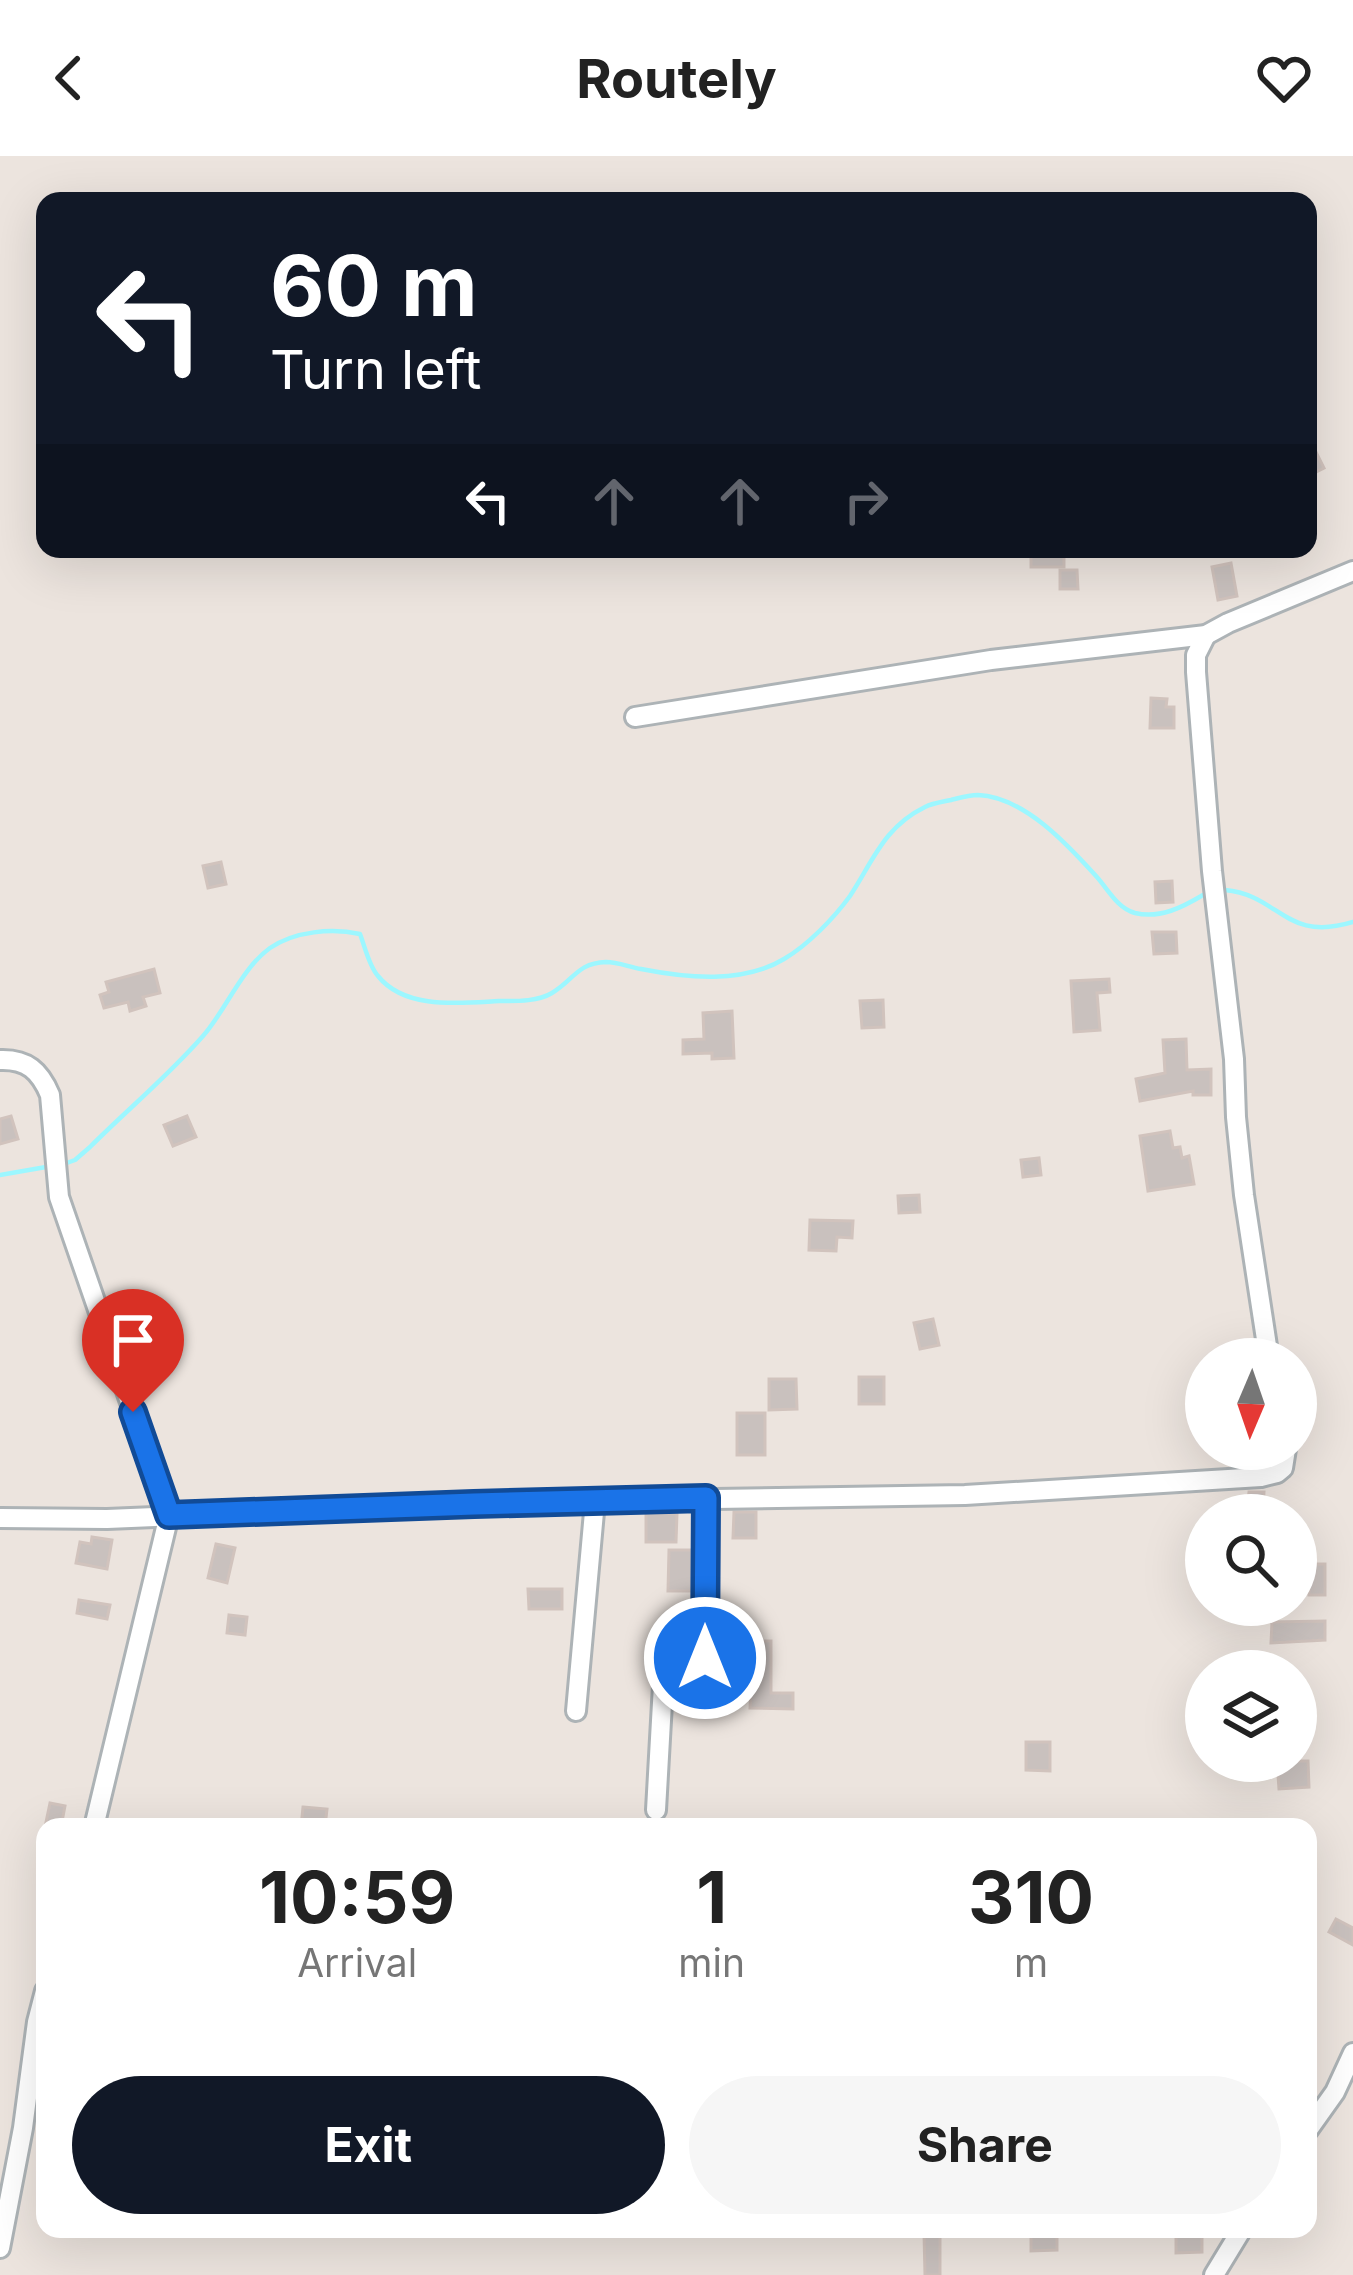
<!DOCTYPE html>
<style>
:root{--surface:#fff;--page:#f6f6f6;--text:#222;--muted:#767676;--accent:#111827}
body{margin:0;font-family:Inter,sans-serif;background:var(--page);color:var(--text);height:100vh;display:flex;flex-direction:column;font-size:45px;white-space:nowrap}
*{box-sizing:border-box;margin:0}
p{font-size:39px;color:var(--muted)}
.icon{flex:none;width:66px;height:66px;fill:none;stroke:currentColor;stroke-width:2;stroke-linecap:round;stroke-linejoin:round}
.map{position:relative;flex:1;overflow:hidden}
.drawer{position:absolute;left:36px;top:1662px;width:1281px;height:420px;display:flex;flex-direction:column;background:var(--surface);border-radius:24px;box-shadow:0 12px 48px #0002}
.drawer>*{flex:none}
.hud{position:absolute;left:36px;top:36px;width:1281px;height:366px;border-radius:24px;box-shadow:0 12px 48px #0002;background:#111827;color:#fff;overflow:hidden}
.needle{width:78px;rotate:182deg}
.fabs{position:absolute;left:1185px;top:1182px;display:grid;gap:24px}
.fabs a{display:grid;place-items:center;width:132px;height:132px;border-radius:50%;background:var(--surface);box-shadow:0 12px 48px #0002;font-size:60px}
.pin{position:absolute;display:grid;place-items:center;width:102px;height:102px;color:#fff;margin:-123px -51px;border-radius:50% 50% 50% 0;rotate:-45deg;box-shadow:0 0 12px #0007}
.pin .icon{rotate:45deg}
.me{position:absolute;width:132px;margin:-66px;rotate:0deg;stroke-linejoin:round;filter:drop-shadow(0 0 9px #0008)}
.turn{display:flex;align-items:center;gap:42px;height:252px;padding:0 36px;font-size:54px}
.turn .icon{width:156px;height:156px;stroke-width:2.5}
.turn b{display:block;font-size:84px;line-height:102px}
.lanes{display:flex;align-items:center;height:114px;padding:0 36px;background:#0003;justify-content:center;gap:60px;direction:ltr}
.lanes .off{opacity:.35}
.eta{display:flex;justify-content:space-evenly;align-items:center;height:204px;text-align:center}
.eta b{font-size:72px;font-weight:700;line-height:84px}
.primary-button{display:flex;gap:24px;margin-top:auto;padding:24px 36px}
.primary-button a{flex:1;height:138px;border-radius:72px;background:var(--accent);color:#fff;font-size:48px;font-weight:700;line-height:138px;text-align:center}
.primary-button a+a{background:var(--page);color:var(--text)}
header{display:flex;justify-content:space-between;align-items:center;height:156px;padding:0 36px;background:var(--surface);font-size:54px;font-weight:700}
.map>svg:first-child{display:block}
.lines{fill:none;stroke-linecap:round;stroke-linejoin:round}
.stream{stroke:#9cf7ff;stroke-width:4.5}
.building{fill:#c9c1be;stroke:#d1c3bd;stroke-width:3}
.minor-casing{stroke:#adb3b6;stroke-width:24}
.minor{stroke:#fff;stroke-width:18}
.route-casing{stroke:#114b97;stroke-width:30}
.route{stroke:#1a73e8;stroke-width:21}
</style>
<header><svg class="icon" aria-label="back" viewBox="0 0 24 24"><path d="M15 5l-7 7 7 7"/></svg>Routely<svg class="icon" aria-label="heart" viewBox="0 0 24 24"><path d="M12 20l-8-8c-3-5 5-10 8-4 3-6 11-1 8 4z"/></svg></header>
<div class="map">
<svg width="1353" height="2119" viewBox="0 0 1353 2119">
<rect width="100%" height="100%" fill="#ece4de"/>
<g class="lines">
<g class="stream">
<path d="M1225 734C1280 739 1285 787 1353 766"/>
<path d="M61 1009 75 1004 90 991C127 954 168 920 203 880 226 854 241 813 270 792 295 775 332 772 360 778 365 791 369 810 378 820 405 854 460 847 499 845 515 845 537 846 552 837 574 824 577 807 606 806 618 806 629 811 641 813 687 822 743 828 784 803 808 789 834 762 850 740 873 705 884 671 925 651 933 647 942 646 951 644 959 642 969 639 978 639 1024 641 1067 688 1096 720 1108 733 1117 752 1135 757 1160 763 1183 751 1203 739"/>
<polyline points="0,1019 46,1011"/>
</g>
</g>
<g class="building">
<polygon points="1308,280 1324,312 1308,320"/>
<rect x="1031" y="393" width="33" height="18"/>
<polygon points="1231,407 1237,440 1218,444 1212,411"/>
<polygon points="1060,414 1077,414 1078,433 1060,433"/>
<polygon points="1151,542 1167,543 1166,551 1174,551 1174,572 1150,572"/>
<polygon points="221,706 226,728 208,732 203,710"/>
<polygon points="1172,725 1173,746 1156,747 1155,726"/>
<polygon points="1152,776 1176,776 1177,797 1154,798"/>
<polygon points="154,813 160,837 143,841 146,850 130,855 128,846 104,852 100,839 109,836 106,826"/>
<polygon points="1109,823 1110,836 1097,837 1100,874 1074,876 1071,825"/>
<polygon points="883,844 884,871 862,872 860,845"/>
<polygon points="732,855 734,902 712,903 712,897 683,898 683,884 704,883 703,857"/>
<polygon points="1186,883 1187,914 1211,913 1211,939 1193,939 1193,935 1140,945 1136,923 1165,917 1163,884"/>
<polygon points="11,960 18,983 0,988 0,963"/>
<polygon points="187,960 196,981 173,990 164,969"/>
<polygon points="1170,975 1173,992 1180,991 1182,1002 1189,1000 1194,1028 1148,1035 1140,980"/>
<polygon points="1039,1002 1041,1019 1023,1021 1021,1004"/>
<polygon points="919,1039 920,1056 899,1057 898,1040"/>
<polygon points="810,1064 853,1065 852,1082 837,1081 836,1095 809,1094"/>
<polygon points="933,1163 939,1189 920,1193 914,1167"/>
<rect x="859" y="1221" width="25" height="27"/>
<polygon points="769,1223 796,1223 797,1253 769,1254"/>
<rect x="737" y="1257" width="28" height="42"/>
<polygon points="1249,1336 1264,1336 1263,1359 1232,1359 1232,1344 1248,1345"/>
<polygon points="734,1356 756,1356 756,1382 733,1382"/>
<polygon points="646,1357 677,1357 676,1386 646,1386"/>
<polygon points="92,1381 112,1384 107,1413 76,1407 80,1386 91,1388"/>
<polygon points="216,1388 235,1392 227,1427 208,1422"/>
<polygon points="669,1394 692,1394 692,1435 668,1435"/>
<polygon points="1308,1408 1325,1408 1325,1439 1309,1439"/>
<polygon points="528,1433 562,1433 562,1453 529,1453"/>
<polygon points="79,1444 110,1449 107,1463 77,1457"/>
<polygon points="229,1459 247,1461 245,1479 227,1477"/>
<polygon points="1325,1465 1325,1484 1271,1487 1272,1466"/>
<polygon points="722,1485 771,1485 771,1537 793,1537 793,1553 750,1552 751,1527 738,1527 738,1513 722,1513"/>
<polygon points="1026,1586 1050,1586 1050,1615 1026,1614"/>
<polygon points="1277,1605 1308,1605 1309,1631 1279,1633"/>
<polygon points="50,1647 65,1650 61,1671 45,1671"/>
<polygon points="303,1651 327,1653 325,1671 301,1671"/>
<polygon points="1336,1763 1353,1772 1353,1789 1329,1776"/>
<polygon points="1031,2073 1057,2073 1057,2094 1031,2095"/>
<polygon points="1176,2073 1202,2073 1202,2096 1176,2097"/>
<polygon points="924,2077 940,2077 940,2119 925,2119"/>
</g>
<g class="lines">
<g class="minor-casing">
<g id="minor">
<polyline points="1206,479 1196,499 1196,516 1212,715 1234,903 1236,961 1244,1039 1269,1203"/>
<polyline points="635,561 991,504 1206,479 1228,467 1353,415"/>
<path d="M0 904C27 903 40 915 50 939L59 1041 169 1359 94 1671"/>
<polyline points="0,1362 107,1363 515,1346 965,1339 1261,1321 1277,1317 1283,1312 1286,1293"/>
<polyline points="576,1555 595,1345"/>
<polyline points="656,1654 663,1529 670,1517 700,1509 705,1502 706,1342"/>
<polyline points="1308,1974 1335,1936 1353,1897"/>
<polyline points="0,2092 23,1972 37,1866 45,1835"/>
<polyline points="1214,2119 1242,2073"/>
</g>
</g>
<use href="#minor" class="minor"/>
</g>
<g class="lines">
<g class="route-casing">
<polyline id="route" points="133,1256 169,1359 474,1348 706,1342 705,1502"/>
</g>
<use href="#route" class="route"/>
</g>
</svg>
<div class="fabs">
<a><svg class="needle" viewBox="-14 -14 28 28"><path d="M0-13l5 13h-10z" fill="#e53935"/><path d="M0 13l5-13h-10z" fill="#767676"/></svg></a>
<a><svg class="icon" aria-label="search" viewBox="0 0 24 24"><circle cx="10" cy="10" r="6"/><path d="M15 15l6 6"/></svg></a>
<a><svg class="icon" aria-label="layers" viewBox="0 0 24 24"><path d="M12 4l9 5-9 5-9-5zM3 14l9 5 9-5"/></svg></a>
</div>
<div class="pin" style="left:133px;top:1256px;background:#d93025"><svg class="icon" aria-label="arrive" viewBox="0 0 24 24"><path d="M6 21V4h12l-3 4 3 4H6"/></svg></div>
<svg class="me" style="left:705px;top:1502px" viewBox="-20 -20 40 40"><circle r="17" fill="#1a73e8" stroke="#fff" stroke-width="3"/><path d="M0-11L8 9 0 5-8 9z" fill="#fff"/></svg>
<div class="hud">
<div class="turn"><svg class="icon" aria-label="left" viewBox="0 0 24 24"><path d="M17 20v-9H6M10 6l-5 5 5 5"/></svg><div><b>60 m</b>Turn left</div></div>
<div class="lanes"><svg class="icon" aria-label="left" viewBox="0 0 24 24"><path d="M17 20v-9H6M10 6l-5 5 5 5"/></svg><svg class="icon off" aria-label="ahead" viewBox="0 0 24 24"><path d="M12 20V5M6 11l6-6 6 6"/></svg><svg class="icon off" aria-label="ahead" viewBox="0 0 24 24"><path d="M12 20V5M6 11l6-6 6 6"/></svg><svg class="icon off" aria-label="right" viewBox="0 0 24 24"><path d="M7 20v-9h11M14 6l5 5-5 5"/></svg></div>
</div>
<section class="drawer">
<div class="eta">
<div><b>10:59</b><p>Arrival</p></div>
<div><b>1</b><p>min</p></div>
<div><b>310</b><p>m</p></div>
</div>
<div class="primary-button"><a>Exit</a><a>Share</a></div>
</section>
</div>
